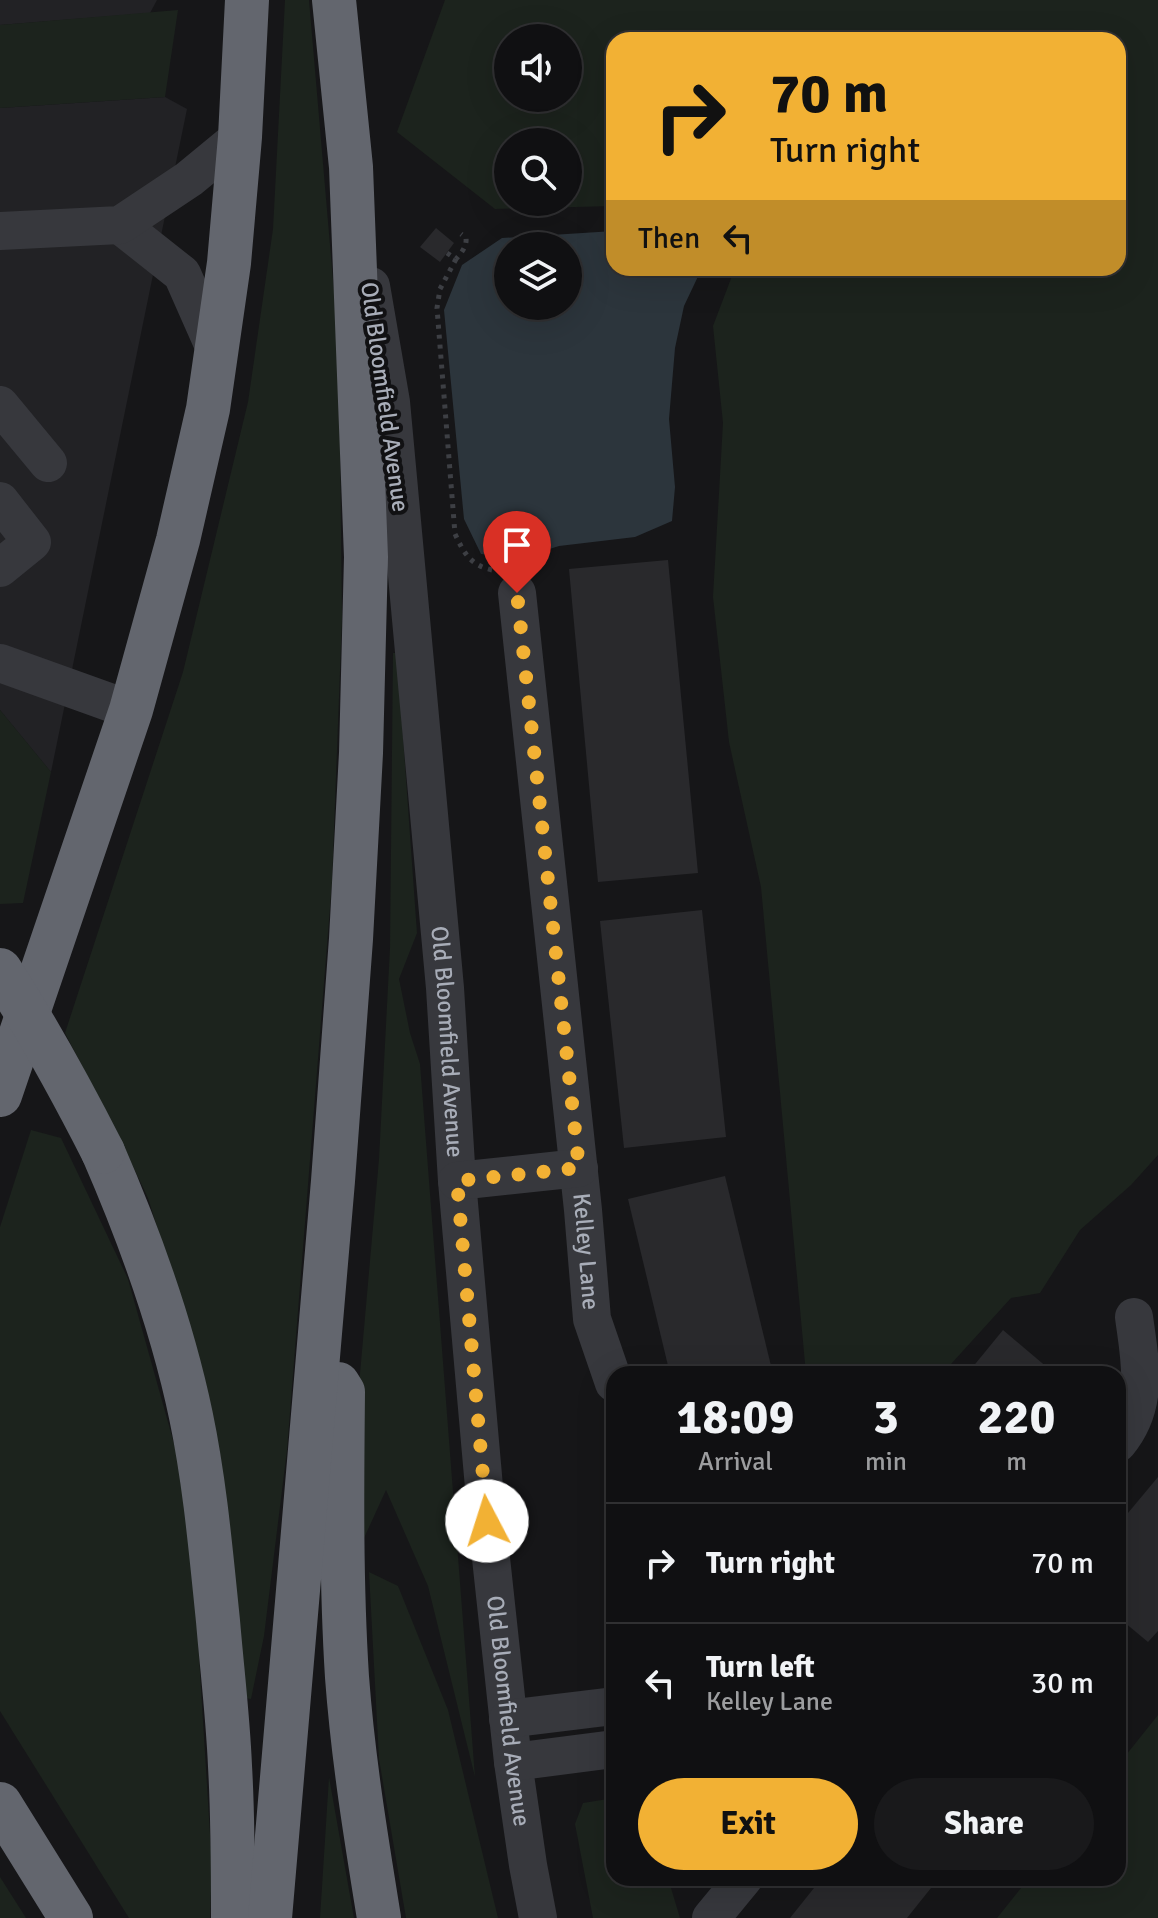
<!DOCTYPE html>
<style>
:root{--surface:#101012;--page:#19191b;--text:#f1f3f6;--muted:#9c9d9f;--line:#303032;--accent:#f2b134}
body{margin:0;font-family:Signika,sans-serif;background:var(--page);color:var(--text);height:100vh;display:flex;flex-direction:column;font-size:30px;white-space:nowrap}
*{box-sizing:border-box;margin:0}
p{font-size:26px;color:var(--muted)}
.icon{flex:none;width:44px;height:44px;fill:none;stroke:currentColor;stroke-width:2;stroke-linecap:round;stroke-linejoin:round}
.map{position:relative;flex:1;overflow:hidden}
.side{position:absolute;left:606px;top:1366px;width:520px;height:520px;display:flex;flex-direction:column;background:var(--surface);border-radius:24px;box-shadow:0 8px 32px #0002,0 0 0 2px var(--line)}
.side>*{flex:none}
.top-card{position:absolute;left:606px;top:32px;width:520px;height:244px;border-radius:24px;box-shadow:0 8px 32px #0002,0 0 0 2px var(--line);background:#f2b134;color:#111;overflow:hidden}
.tools{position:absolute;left:494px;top:24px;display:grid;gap:16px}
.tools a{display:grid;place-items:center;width:88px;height:88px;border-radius:50%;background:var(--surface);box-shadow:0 8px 32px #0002,0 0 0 2px var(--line);font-size:40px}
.pin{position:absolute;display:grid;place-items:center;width:68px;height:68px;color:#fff;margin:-82px -34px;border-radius:50% 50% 50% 0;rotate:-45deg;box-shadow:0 0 8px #0007}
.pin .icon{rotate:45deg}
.me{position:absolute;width:88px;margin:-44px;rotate:355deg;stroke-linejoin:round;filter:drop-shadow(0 0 6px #0008)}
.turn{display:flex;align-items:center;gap:28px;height:168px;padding:0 32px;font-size:36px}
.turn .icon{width:104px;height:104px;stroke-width:2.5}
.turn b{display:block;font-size:56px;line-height:68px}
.then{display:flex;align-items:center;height:76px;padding:0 32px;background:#0003;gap:16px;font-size:30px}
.eta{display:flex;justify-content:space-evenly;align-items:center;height:136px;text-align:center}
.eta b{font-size:48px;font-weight:700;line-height:56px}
.cta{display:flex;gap:16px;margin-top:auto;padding:16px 32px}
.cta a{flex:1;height:92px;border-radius:48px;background:var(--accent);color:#111;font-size:32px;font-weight:700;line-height:92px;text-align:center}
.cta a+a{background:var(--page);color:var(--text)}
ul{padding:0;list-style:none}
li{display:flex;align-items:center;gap:24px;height:120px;padding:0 32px;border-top:2px solid var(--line)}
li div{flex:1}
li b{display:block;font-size:30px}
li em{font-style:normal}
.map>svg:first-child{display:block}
.built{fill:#222225}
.green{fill:#1c231d;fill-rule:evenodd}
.water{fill:#2c353c;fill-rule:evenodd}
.building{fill:#29292c}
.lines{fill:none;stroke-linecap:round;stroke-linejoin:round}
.path{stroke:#3d3f44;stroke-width:5;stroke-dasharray:4 6;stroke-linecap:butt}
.minor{stroke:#37383d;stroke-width:38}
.highway{stroke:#63666e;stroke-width:44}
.highway-bridge{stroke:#63666e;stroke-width:44}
.route{stroke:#f2b134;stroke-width:14;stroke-dasharray:0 25.2}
.labels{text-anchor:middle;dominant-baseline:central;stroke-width:8;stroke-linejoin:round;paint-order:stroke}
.street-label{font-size:24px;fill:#a8adb8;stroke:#111113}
</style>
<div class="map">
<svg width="1158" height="1918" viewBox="0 0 1158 1918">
<rect width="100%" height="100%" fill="#161618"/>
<g class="built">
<polygon points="0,0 157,0 150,13 0,25"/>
<polygon points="165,97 187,109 51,772 0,710 0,108"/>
</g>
<g class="green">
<polygon points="285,0 309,0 339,350 342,618 332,882 287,1450 264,1636 251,1699 245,1698 220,1454 206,1384 148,1198 120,1139 65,1033 183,672 248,402 273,229"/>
<path d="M445 0H1158V1155L1131 1185 1080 1230 1040 1293 1011 1298 942 1374H806L761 887 729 742 713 597 723 423 713 326 735 268H1118V40H614V206L495 209 397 132ZM568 38V98H508V38ZM508 142H568V202H508Z"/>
<polygon points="178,10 165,97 0,108 0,25"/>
<polygon points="393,653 397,653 417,933 399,979 410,1033 420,1064 475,1777 428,1586 386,1490 359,1549 359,1385 379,1159 390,948"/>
<polygon points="0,710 51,772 23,903 0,904"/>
<polygon points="31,1130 61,1138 128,1279 185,1483 194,1576 212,1866 210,1918 129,1918 0,1711 0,1227"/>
<polygon points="369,1572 398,1586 448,1710 498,1918 406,1918 379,1759"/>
<polygon points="1158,1715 1158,1918 997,1918 1029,1878 1118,1878 1118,1765"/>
<polygon points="329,1777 354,1918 320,1918"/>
<polygon points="614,1798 614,1878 668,1878 680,1918 593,1918 575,1824 583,1803"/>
<polygon points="0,1877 26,1918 0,1918"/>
</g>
<path class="water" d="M614 231V268H702L684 306 675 348 669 419 675 487 672 521 635 537 559 546 521 558 481 554 464 519 444 310 462 265 502 238ZM508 246H568V306H508Z"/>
<g class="building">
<polygon points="436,228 454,243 440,262 420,247"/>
<polygon points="668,560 698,873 598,882 569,569"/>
<polygon points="702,910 726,1137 624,1148 600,921"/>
<polygon points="725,1176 773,1374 670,1374 628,1199"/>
<polygon points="1003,1330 1055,1374 967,1374"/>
<polygon points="1158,1477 1158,1631 1148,1642 1118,1617 1118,1525"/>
<polygon points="822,1878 939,1878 907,1918 790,1918"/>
</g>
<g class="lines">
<g class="path">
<path d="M447 253 456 259C461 253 467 247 466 238L461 234"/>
<path d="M456 259 440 289 437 308 455 534C464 553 470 565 492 570"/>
</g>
<g class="minor">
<polyline points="120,225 182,274 216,351"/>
<polyline points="0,231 120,225 189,179 240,137"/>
<path id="s1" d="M371 286 391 402 445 988 457 1181 487 1521 513 1762 528 1865 538 1918"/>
<polyline points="0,405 48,463"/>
<polyline points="0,501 32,542 0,568"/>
<path id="s2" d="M517 593 583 1210 592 1319 614 1383"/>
<polyline points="0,663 131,710"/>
<polyline points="457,1181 579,1168"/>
<path d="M1118 1443C1150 1404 1140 1362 1134 1317"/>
<polyline points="508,1719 614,1706"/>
<polyline points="513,1762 614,1749"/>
<polyline points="711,1918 744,1878"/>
</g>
<g class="highway">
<polyline points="0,1095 131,710 178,540 208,409 229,263 240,137 247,0"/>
<path d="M103 1152C140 1237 172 1325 191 1416 205 1483 211 1553 218 1621 222 1669 228 1718 230 1766 233 1817 233 1867 233 1918"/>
<path d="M338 1384 343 1392C342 1487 341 1582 347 1677 353 1758 366 1838 379 1918"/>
<polyline points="0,1804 71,1918"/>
<polyline points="270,1918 333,1181 351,939 361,753 366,557 351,167 334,0"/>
</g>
<path class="highway-bridge" d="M0 970C38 1029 71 1089 103 1152"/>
</g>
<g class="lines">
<polyline class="route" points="487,1521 457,1181 579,1168 517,593"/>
</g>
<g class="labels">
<g class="street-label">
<text transform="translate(385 397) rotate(82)">Old Bloomfield Avenue</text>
<text stroke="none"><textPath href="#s1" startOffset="760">Old Bloomfield Avenue</textPath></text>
<text stroke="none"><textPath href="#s2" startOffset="662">Kelley Lane</textPath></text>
<text stroke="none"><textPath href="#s1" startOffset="1432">Old Bloomfield Avenue</textPath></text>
</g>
</g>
</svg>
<div class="tools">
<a><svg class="icon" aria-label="sound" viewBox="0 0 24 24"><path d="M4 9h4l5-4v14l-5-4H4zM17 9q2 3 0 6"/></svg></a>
<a><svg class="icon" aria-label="search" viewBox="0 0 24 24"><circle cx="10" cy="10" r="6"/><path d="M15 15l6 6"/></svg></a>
<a><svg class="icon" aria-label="layers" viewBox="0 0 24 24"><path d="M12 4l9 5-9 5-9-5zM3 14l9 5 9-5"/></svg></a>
</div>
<div class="pin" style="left:517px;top:593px;background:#d93025"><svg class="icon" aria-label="arrive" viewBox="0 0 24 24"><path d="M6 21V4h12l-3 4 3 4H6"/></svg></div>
<svg class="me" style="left:487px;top:1521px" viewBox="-20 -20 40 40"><circle r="19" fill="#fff"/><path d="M0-13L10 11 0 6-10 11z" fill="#f2b134"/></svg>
<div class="top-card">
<div class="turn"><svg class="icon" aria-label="right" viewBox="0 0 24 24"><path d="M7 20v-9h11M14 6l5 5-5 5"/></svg><div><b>70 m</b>Turn right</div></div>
<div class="then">Then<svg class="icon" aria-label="left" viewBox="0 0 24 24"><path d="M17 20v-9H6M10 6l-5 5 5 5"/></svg></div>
</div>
<section class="side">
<div class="eta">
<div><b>18:09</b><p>Arrival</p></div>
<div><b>3</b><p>min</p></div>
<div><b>220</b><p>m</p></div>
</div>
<ul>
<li><svg class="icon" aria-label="right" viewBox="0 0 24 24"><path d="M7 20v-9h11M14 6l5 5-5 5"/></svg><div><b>Turn right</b></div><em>70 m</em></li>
<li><svg class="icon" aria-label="left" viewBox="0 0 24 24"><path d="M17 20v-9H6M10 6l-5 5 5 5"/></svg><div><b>Turn left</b><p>Kelley Lane</p></div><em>30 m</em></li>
</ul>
<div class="cta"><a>Exit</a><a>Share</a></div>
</section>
</div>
